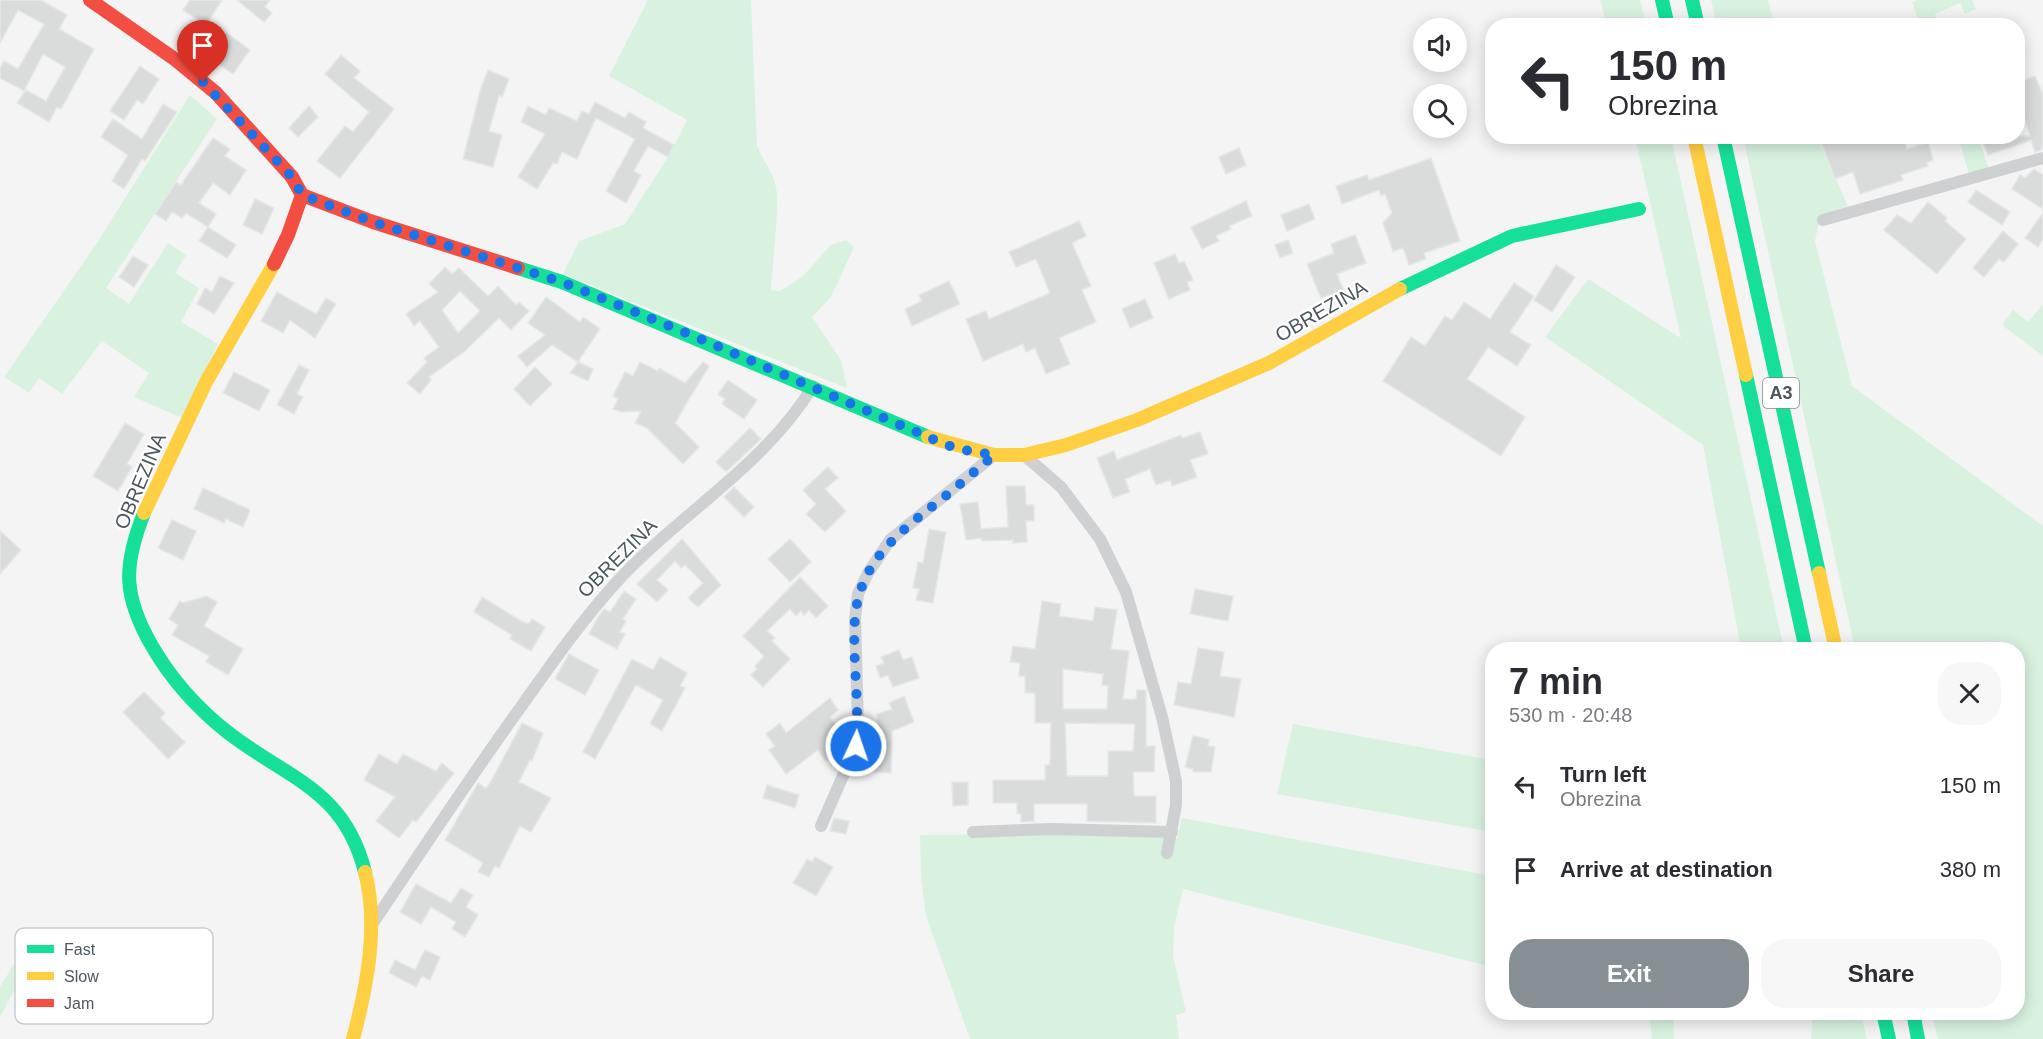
<!DOCTYPE html>
<meta charset="utf-8">
<style>
:root{--surface:#fff;--page:#f7f7f7;--text:#2b2b33;--muted:#7c7c81;--accent:#868f94}
body{margin:0;font-family:Arial,sans-serif;background:var(--page);color:var(--text);height:100vh;display:flex;flex-direction:column;font-size:22px;white-space:nowrap}
*{box-sizing:border-box;margin:0}
p{font-size:20px;color:var(--muted)}
.icon{flex:none;width:33px;height:33px;fill:none;stroke:currentColor;stroke-width:2;stroke-linecap:round;stroke-linejoin:round}
.map{position:relative;flex:1;overflow:hidden}
.details{position:absolute;left:1485px;top:642px;width:540px;height:378px;display:flex;flex-direction:column;background:var(--surface);border-radius:24px;box-shadow:0 3px 15px #0003}
.details>*{flex:none}
.hud{position:absolute;left:1485px;top:18px;width:540px;height:126px;border-radius:24px;box-shadow:0 3px 15px #0003;background:#fff;color:var(--text);overflow:hidden}
.controls{position:absolute;left:1413px;top:18px;display:grid;gap:12px}
.controls a{display:grid;place-items:center;width:54px;height:54px;border-radius:50%;background:var(--surface);box-shadow:0 3px 15px #0003;font-size:30px}
.pin{position:absolute;display:grid;place-items:center;width:51px;height:51px;color:#fff;margin:-62px -26px;border-radius:50% 50% 50% 0;rotate:-45deg;box-shadow:0 0 6px #0007}
.pin .icon{rotate:45deg}
.me{position:absolute;width:66px;margin:-33px;rotate:3deg;stroke-linejoin:round;filter:drop-shadow(0 0 4px #0008)}
.turn{display:flex;align-items:center;gap:21px;height:126px;padding:0 24px;font-size:27px}
.turn .icon{width:78px;height:78px;stroke-width:2.5}
.turn b{display:block;font-size:42px;line-height:51px}
.round{display:grid;place-items:center;flex:none;width:63px;height:63px;border-radius:24px;background:var(--page)}
.head{display:flex;align-items:center;justify-content:space-between;height:102px;padding:0 24px}
h1{font-size:36px;font-weight:800;line-height:45px}
.primary-button{display:flex;gap:12px;margin-top:auto;padding:12px 24px}
.primary-button a{flex:1;height:69px;border-radius:24px;background:var(--accent);color:#fff;font-size:24px;font-weight:800;line-height:69px;text-align:center}
.primary-button a+a{background:var(--page);color:var(--text)}
ul{padding:0;list-style:none}
li{display:flex;align-items:center;gap:18px;height:84px;padding:0 24px}
li div{flex:1}
li b{display:block;font-size:22px}
li em{font-style:normal}
.map>svg:first-child{display:block}
.green{fill:#d9f2e0}
.building{fill:#dadcdc;stroke:#e5e6e7;stroke-width:1.5;fill-rule:evenodd}
.lines{fill:none;stroke-linecap:round;stroke-linejoin:round}
.street{stroke:#ced0d2;stroke-width:12}
.fast{stroke:#16e098;stroke-width:14}
.slow{stroke:#ffcf43;stroke-width:14}
.jam{stroke:#f24e42;stroke-width:14}
.route{stroke:#1a73e8;stroke-width:10;stroke-dasharray:0 18}
.labels{text-anchor:middle;dominant-baseline:central;stroke-width:4.5;stroke-linejoin:round;paint-order:stroke}
.shield{fill:#fff;stroke:#808a90;stroke-width:1.5}
.shield-label{font-size:18px;font-weight:bold;fill:#4a5861}
.street-label{font-size:20px;fill:#4a5861;stroke:#fff}
.key{fill:#fff;stroke:#c9cdd0;stroke-width:1.5}
.key-label{font-size:16px;fill:#4a5861}
</style>
<div class="map">
<svg width="2043" height="1039" viewBox="0 0 2043 1039">
<rect width="100%" height="100%" fill="#f4f4f4"/>
<g class="green">
<path d="M648 0H751L757 145C762 160 773 171 776 187 780 210 772 264 771 290L780 291 802 277 831 245 846 240 854 247 831 297 812 317 841 360 847 388 563 274 579 241 625 224 668 157 687 120 609 76Z"/>
<polygon points="1600,0 1640,0 1646,25 1607,25"/>
<polygon points="1711,0 1768,0 1774,25 1717,25"/>
<polygon points="1917,0 1972,0 1976,9 1965,14 1960,3 1935,14 1938,25 1920,25 1912,2"/>
<polygon points="190,95 217,119 106,288 129,304 168,243 186,255 175,273 199,288 181,322 218,344 182,418 134,397 149,373 102,341 62,394 39,378 29,393 4,377 95,246"/>
<polygon points="1635,137 1671,137 1784,649 1741,649 1703,445 1545,337 1588,279 1681,338"/>
<polygon points="1743,137 1817,137 1848,206 1820,217 1815,241 1852,386 2043,526 2043,1039 1938,1039 1932,1013 2018,1012 2018,650 1855,649"/>
<polygon points="1958,137 1978,137 1989,169 1969,174"/>
<polygon points="2043,304 2043,356 2002,325 2013,310 2028,322"/>
<polygon points="1293,724 1492,760 1492,832 1277,794"/>
<polygon points="1182,818 1492,876 1492,967 1183,889 1174,927 1173,956 1186,1012 1176,1015 1179,1039 970,1039 926,916 921,877 920,835 1088,833 1177,839"/>
<polygon points="14,964 25,971 0,1017 0,987"/>
<polygon points="1649,1013 1673,1013 1674,1039 1652,1039"/>
<polygon points="1813,1013 1861,1013 1867,1039 1811,1039"/>
</g>
<g class="building">
<polygon points="0,0 41,0 67,15 59,29 94,49 61,109 57,107 49,122 17,103 26,90 46,101 65,67 43,54 24,91 0,78 0,68 4,61 18,69 44,24 18,10 0,43"/>
<polygon points="190,0 222,0 206,25 183,10"/>
<polygon points="237,0 270,0 265,7 272,13 264,22"/>
<polygon points="224,31 250,50 233,74 207,56"/>
<polygon points="341,55 360,71 354,78 394,109 340,178 317,161 345,126 353,132 369,112 325,74"/>
<polygon points="140,66 159,79 143,104 137,100 124,120 110,111"/>
<polygon points="488,70 509,79 502,97 499,95 489,131 502,135 493,167 463,159 481,88"/>
<polygon points="2035,76 2043,94 2043,143 2041,150 2035,152 2031,140 1988,155 1981,136 2030,136 2018,99 2018,82"/>
<polygon points="595,102 625,118 629,112 646,122 643,128 674,145 668,157 648,146 634,171 641,175 626,203 606,191 635,139 596,118 577,159 562,152 557,164 553,163 537,189 518,177 545,134 521,122 528,106 546,115 549,108 577,121 582,111 589,114"/>
<polygon points="163,104 177,112 145,161 142,159 124,189 112,181 128,155 101,137 113,119 142,139"/>
<polygon points="309,106 318,117 298,137 289,128"/>
<polygon points="1819,136 1903,136 1907,149 1928,142 1933,160 1927,163 1928,166 1901,175 1903,180 1860,194 1853,172 1835,179"/>
<polygon points="213,138 230,149 225,156 246,170 230,195 213,183 199,203 216,214 208,227 186,213 182,218 172,212 166,221 155,214 176,182 181,185"/>
<polygon points="1239,148 1246,165 1226,174 1219,157"/>
<polygon points="1431,158 1460,241 1424,253 1426,259 1409,265 1403,248 1393,251 1383,223 1392,213 1385,194 1381,196 1379,190 1342,204 1336,186 1367,175 1369,180"/>
<polygon points="2034,169 2043,175 2043,209 2012,189 2020,175 2025,178"/>
<polygon points="1976,190 2010,212 2002,225 1968,202"/>
<polygon points="255,199 274,208 262,234 243,225"/>
<polygon points="1246,201 1252,216 1229,226 1231,229 1216,236 1219,241 1202,249 1191,227"/>
<polygon points="1928,202 1947,218 1945,221 1966,239 1937,274 1884,230 1897,215 1911,223"/>
<polygon points="1309,204 1315,219 1287,231 1281,215"/>
<polygon points="2043,213 2043,239 2038,247 2025,238"/>
<polygon points="1079,221 1086,236 1072,243 1091,286 1082,290 1096,322 1059,338 1070,364 1046,374 1035,348 1026,352 1023,344 983,361 966,319 986,311 989,319 1050,293 1036,259 1016,267 1009,252"/>
<polygon points="208,227 236,245 227,258 199,241"/>
<polygon points="2003,231 2018,244 2004,262 1999,259 1984,277 1973,268"/>
<polygon points="1355,235 1366,263 1337,274 1345,294 1330,299 1329,295 1321,298 1307,264 1334,253 1331,244"/>
<polygon points="1288,240 1293,253 1280,258 1275,245"/>
<polygon points="1175,254 1179,263 1184,261 1193,280 1187,282 1190,290 1169,299 1154,263"/>
<polygon points="133,256 148,265 134,287 119,277"/>
<polygon points="1556,265 1575,277 1552,312 1534,300"/>
<path d="M445 267 452 274 459 268 488 296 498 286 516 305 519 302 529 311 511 330 499 318 465 351 429 377 431 380 420 394 407 383 427 362 424 358 439 347 420 321 414 326 406 314 438 292 429 284ZM460 291 480 311 458 333 442 310Z"/>
<polygon points="220,276 234,283 214,314 197,304 205,288 212,292"/>
<polygon points="949,281 960,304 912,326 905,309 922,301 919,295"/>
<polygon points="1514,283 1534,296 1510,332 1531,345 1517,366 1488,347 1467,379 1525,417 1501,456 1383,381 1411,337 1425,346 1445,316 1452,320 1464,302 1490,319"/>
<polygon points="277,292 316,314 326,298 336,304 315,338 290,320 283,333 261,321"/>
<polygon points="546,297 580,322 583,317 600,329 578,362 552,345 527,367 518,356 545,335 528,323"/>
<polygon points="1145,299 1153,318 1130,328 1122,309"/>
<polygon points="578,362 593,369 588,381 570,373"/>
<polygon points="640,362 658,371 659,368 685,383 703,362 709,366 675,423 699,447 683,464 647,428 635,423 641,411 621,412 613,409 618,399 613,396 625,372 633,376"/>
<polygon points="299,365 309,370 297,394 303,397 294,414 277,405"/>
<polygon points="535,367 552,384 530,406 514,389"/>
<polygon points="234,372 270,390 259,411 223,393"/>
<polygon points="728,380 757,400 744,419 722,404 725,399 718,394"/>
<polygon points="125,423 144,434 127,464 132,467 118,491 93,476"/>
<polygon points="750,428 761,439 726,472 716,462"/>
<polygon points="1200,432 1208,454 1190,460 1197,477 1172,486 1170,480 1156,485 1150,469 1125,479 1130,492 1113,498 1097,458 1114,451 1117,460 1181,435 1182,438"/>
<polygon points="828,467 838,478 825,489 846,511 825,532 806,514 816,504 803,490"/>
<polygon points="1006,486 1025,486 1026,505 1034,505 1034,521 1026,521 1027,542 1013,543 1013,540 982,541 981,538 966,540 960,504 978,502 981,529 1008,527"/>
<polygon points="734,487 754,507 744,517 724,497"/>
<polygon points="203,488 250,510 243,527 226,519 224,523 194,509"/>
<polygon points="172,520 196,531 183,560 158,548"/>
<polygon points="929,529 946,532 933,603 916,600 919,589 913,588 918,562 923,563"/>
<polygon points="0,531 21,550 0,574"/>
<polygon points="682,539 721,585 698,607 688,598 703,583 685,565 681,568 675,561 657,580 668,590 657,602 637,584"/>
<polygon points="790,539 811,562 790,582 768,559"/>
<polygon points="800,577 828,606 816,618 809,610 804,615 801,611 796,616 790,609 767,631 775,638 772,641 790,659 763,687 751,675 757,669 755,666 764,656 743,636"/>
<polygon points="1195,589 1233,596 1228,621 1190,614"/>
<polygon points="624,591 636,599 623,619 626,621 620,632 625,634 617,649 589,634 598,617 604,609 610,612"/>
<polygon points="206,596 217,602 204,626 243,649 228,675 206,662 209,656 172,635 178,625 169,619 180,601 183,603"/>
<polygon points="482,597 521,621 528,624 532,619 545,627 531,651 510,639 512,635 474,612"/>
<path d="M1042 601 1061 604 1059 616 1093 621 1095 607 1117 610 1111 649 1129 651 1123 699H1136L1137 690H1146V746H1155L1154 772H1133L1134 796H1156V823L1087 821V804H1034V821L1021 822V814H1017V803H993V780H1045V765H1050L1051 723H1035V693H1025V676H1019L1020 663 1010 662 1013 646 1035 649ZM1063 669 1103 674 1102 685 1108 686 1107 709H1063ZM1065 723 1135 724 1133 751H1108V776H1067Z"/>
<polygon points="1198,648 1224,652 1220,676 1241,679 1234,717 1174,705 1178,682 1191,684"/>
<polygon points="899,650 903,660 912,657 919,678 893,687 888,675 880,678 876,666 884,663 881,657"/>
<polygon points="569,654 599,670 585,695 555,679"/>
<polygon points="660,657 687,673 680,686 685,688 662,731 650,724 663,700 636,685 595,759 583,752 632,659 653,670"/>
<polygon points="144,692 165,713 160,718 185,742 168,759 123,712"/>
<polygon points="904,696 914,722 892,731 891,773 875,772 876,746 884,746 877,728 877,714 892,709 889,703"/>
<polygon points="830,698 838,710 830,717 848,742 847,746 826,762 818,750 786,774 769,750 775,746 766,734 780,723 786,733"/>
<polygon points="522,723 543,733 532,761 530,760 519,782 551,798 531,832 520,826 499,868 495,866 489,877 478,872 483,863 445,840 478,783 486,788 490,783"/>
<polygon points="1193,736 1209,739 1208,746 1215,747 1211,772 1193,772 1193,769 1185,767"/>
<polygon points="379,754 397,764 403,754 436,771 442,763 454,773 416,822 413,820 399,838 376,821 395,797 364,780"/>
<polygon points="952,782 968,782 968,805 953,806"/>
<polygon points="767,785 799,795 795,808 763,798"/>
<polygon points="834,818 849,821 846,834 830,831"/>
<polygon points="815,857 833,867 816,896 793,883 807,859 812,862"/>
<polygon points="416,884 451,903 461,888 473,895 466,907 478,915 465,937 452,929 456,922 431,907 421,924 400,912"/>
<polygon points="425,950 440,957 430,980 422,976 416,987 389,973 395,960 415,970"/>
</g>
<g class="lines">
<g class="street">
<polyline points="1823,220 2043,158"/>
<polyline points="1024,455 1061,487 1100,539 1126,592 1162,717 1176,781 1176,805 1167,853"/>
<polyline points="821,826 856,746 858,726 855,619 858,594 868,573 890,540 994,455"/>
<polyline points="973,832 1051,829 1172,832"/>
<path d="M371 926C421 852 470 777 523 704 552 663 580 623 614 585 677 515 763 468 813 386"/>
</g>
<g class="fast">
<polyline points="1662,0 1668,26"/>
<polyline points="1692,0 1698,26"/>
<polyline points="1723,136 1819,573"/>
<polyline points="518,268 562,282 928,437"/>
<polyline points="1400,289 1512,236 1639,209"/>
<polyline points="1746,375 1806,650"/>
<path d="M144 513C123 566 123 596 152 646 171 679 196 707 226 731 287 779 344 788 365 872"/>
<polyline points="1883,1012 1889,1039"/>
<polyline points="1913,1012 1918,1039"/>
</g>
<g class="slow">
<polyline points="1694,136 1746,375"/>
<polyline points="928,437 994,455 1024,455 1066,445 1137,420 1269,363 1400,289"/>
<polyline points="144,513 206,382 274,264"/>
<polyline points="1819,573 1836,650"/>
<path d="M353 1039C367 986 379 926 365 872"/>
</g>
<g class="jam">
<polyline points="90,0 176,60 216,93 292,177 302,195 288,235 274,264"/>
<polyline points="302,195 373,222 518,268"/>
</g>
</g>
<g class="lines">
<path class="route" d="M203 82 292 177 302 195 373 222 562 282 696 337 942 443 958 449 994 455C980 467 966 479 952 491 908 526 860 556 855 618 852 660 860 704 856 746"/>
</g>
<g class="labels">
<rect class="shield" x="1763" y="378" width="36" height="30" rx="4.5"/>
<g class="shield-label">
<text x="1781" y="393">A3</text>
</g>
<g class="street-label">
<text transform="translate(1321 311) rotate(-30)">OBREZINA</text>
<text transform="translate(140 481) rotate(-67)">OBREZINA</text>
<text transform="translate(617 558) rotate(-45)">OBREZINA</text>
</g>
</g>
<rect x="15" y="928" width="198" height="96" rx="9" class="key"/>
<rect x="27" y="945" width="27" height="8" fill="#16e098"/>
<rect x="27" y="972" width="27" height="8" fill="#ffcf43"/>
<rect x="27" y="999" width="27" height="8" fill="#f24e42"/>
<g class="key-label">
<text x="64" y="955">Fast</text>
<text x="64" y="982">Slow</text>
<text x="64" y="1009">Jam</text>
</g>
</svg>
<div class="controls">
<a><svg class="icon" aria-label="sound" viewBox="0 0 24 24"><path d="M4 9h4l5-4v14l-5-4H4zM17 9q2 3 0 6"/></svg></a>
<a><svg class="icon" aria-label="search" viewBox="0 0 24 24"><circle cx="10" cy="10" r="6"/><path d="M15 15l6 6"/></svg></a>
</div>
<div class="pin" style="left:203px;top:82px;background:#d93025"><svg class="icon" aria-label="arrive" viewBox="0 0 24 24"><path d="M6 21V4h12l-3 4 3 4H6"/></svg></div>
<svg class="me" style="left:856px;top:746px" viewBox="-20 -20 40 40"><circle r="17" fill="#1a73e8" stroke="#fff" stroke-width="3"/><path d="M0-11L8 9 0 5-8 9z" fill="#fff"/></svg>
<div class="hud">
<div class="turn"><svg class="icon" aria-label="left" viewBox="0 0 24 24"><path d="M17 20v-9H6M10 6l-5 5 5 5"/></svg><div><b>150 m</b>Obrezina</div></div>
</div>
<section class="details">
<div class="head"><div><h1>7 min</h1><p>530 m · 20:48</p></div><a class="round"><svg class="icon" aria-label="close" viewBox="0 0 24 24"><path d="M6 6l12 12M18 6L6 18"/></svg></a></div>
<ul>
<li><svg class="icon" aria-label="left" viewBox="0 0 24 24"><path d="M17 20v-9H6M10 6l-5 5 5 5"/></svg><div><b>Turn left</b><p>Obrezina</p></div><em>150 m</em></li>
<li><svg class="icon" aria-label="arrive" viewBox="0 0 24 24"><path d="M6 21V4h12l-3 4 3 4H6"/></svg><div><b>Arrive at destination</b></div><em>380 m</em></li>
</ul>
<div class="primary-button"><a>Exit</a><a>Share</a></div>
</section>
</div>
